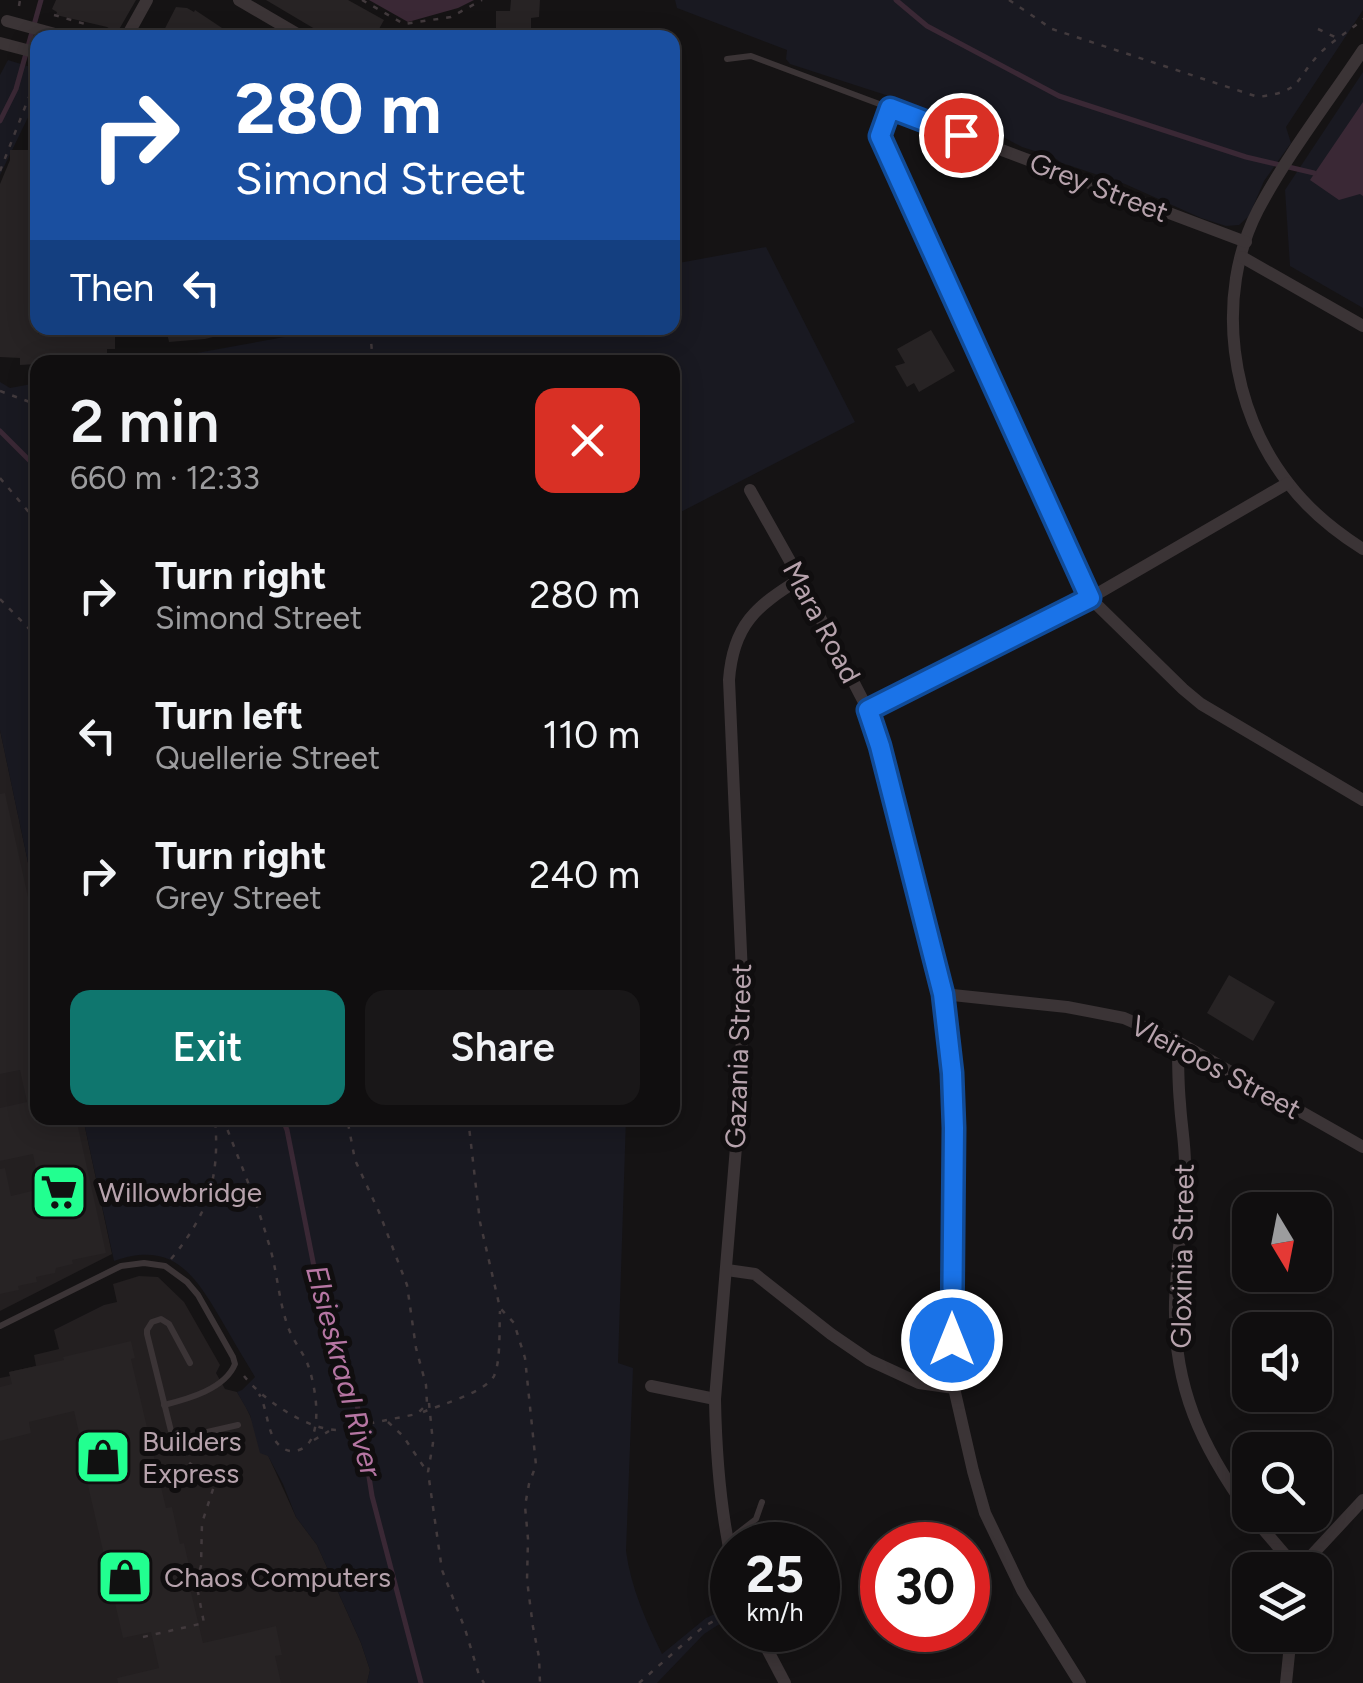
<!DOCTYPE html>
<meta charset="utf-8">
<style>
:root{--surface:#100e0f;--page:#191718;--text:#f1f3f6;--muted:#9c9c9e;--line:#302e2f;--accent:#0f766e}
body{margin:0;font-family:Figtree,sans-serif;background:var(--page);color:var(--text);height:100vh;display:flex;flex-direction:column;font-size:38px;white-space:nowrap}
*{box-sizing:border-box;margin:0}
p{font-size:32px;color:var(--muted)}
.icon{flex:none;width:55px;height:55px;fill:none;stroke:currentColor;stroke-width:2;stroke-linecap:round;stroke-linejoin:round}
.map{position:relative;flex:1;overflow:hidden}
.drawer{position:absolute;left:30px;top:355px;width:650px;height:770px;display:flex;flex-direction:column;background:var(--surface);border-radius:20px;box-shadow:0 5px 25px #0003,0 0 0 2px var(--line)}
.drawer>*{flex:none}
.guide{position:absolute;left:30px;top:30px;width:650px;height:305px;border-radius:20px;box-shadow:0 5px 25px #0003,0 0 0 2px var(--line);background:#1a4fa0;color:#fff;overflow:hidden}
.needle{width:65px;rotate:170deg}
.controls{position:absolute;left:1232px;top:1192px;display:grid;gap:20px}
.controls a{display:grid;place-items:center;width:100px;height:100px;border-radius:20px;background:var(--surface);box-shadow:0 5px 25px #0003,0 0 0 2px var(--line);font-size:50px}
.speed{position:absolute;left:710px;top:1522px;display:flex;gap:20px;font-size:50px;font-weight:700;text-align:center}
.speed>*{display:grid;place-content:center;width:130px;height:130px;border-radius:50%;background:var(--surface);box-shadow:0 5px 25px #0003,0 0 0 2px var(--line);line-height:1}
.speed small{font-size:25px;font-weight:400}
.speed .limit{border:15px solid #d22;background:#fff;color:#111}
.pin{position:absolute;display:grid;place-items:center;width:85px;height:85px;color:#fff;margin:-42px;border:5px solid #fff;border-radius:50%;box-shadow:0 2px 10px #0007}
.me{position:absolute;width:110px;margin:-55px;rotate:0deg;stroke-linejoin:round;filter:drop-shadow(0 0 8px #0008)}
.turn{display:flex;align-items:center;gap:35px;height:210px;padding:0 40px;font-size:45px}
.turn .icon{width:130px;height:130px;stroke-width:2.5}
.turn b{display:block;font-size:70px;line-height:85px}
.then{display:flex;align-items:center;height:95px;padding:0 40px;background:#0003;gap:20px;font-size:38px}
.round{display:grid;place-items:center;flex:none;width:105px;height:105px;border-radius:20px;background:var(--page)}
.headline{display:flex;align-items:center;justify-content:space-between;height:170px;padding:0 40px}
h1{font-size:60px;font-weight:600;line-height:75px}
.primary-button{display:flex;gap:20px;margin-top:auto;padding:20px 40px}
.primary-button a{flex:1;height:115px;border-radius:20px;background:var(--accent);color:#fff;font-size:40px;font-weight:600;line-height:115px;text-align:center}
.primary-button a+a{background:var(--page);color:var(--text)}
ul{padding:0;list-style:none}
li{display:flex;align-items:center;gap:30px;height:140px;padding:0 40px}
li div{flex:1}
li b{display:block;font-size:38px}
li em{font-style:normal}
.map>svg:first-child{display:block}
.built{fill:#231f20}
.green{fill:#191921}
.water{fill:#3a2835}
.lines{fill:none;stroke-linecap:round;stroke-linejoin:round}
.stream{stroke:#3a2835;stroke-width:5}
.building{fill:#272324}
.path{stroke:#423a3d;stroke-width:2.5;stroke-dasharray:5 8;stroke-linecap:butt}
.service{stroke:#3b3436;stroke-width:6}
.minor{stroke:#3b3436;stroke-width:12}
.minor-bridge{stroke:#3b3436;stroke-width:12}
.route-casing{stroke:#114b97;stroke-width:25}
.route{stroke:#1a73e8;stroke-width:18}
.labels{text-anchor:middle;dominant-baseline:central;stroke-width:10;stroke-linejoin:round;paint-order:stroke}
.street-label{font-size:28px;fill:#b7a3ad;stroke:#100e0f}
.poi-label{font-size:28px;fill:#b7a3ad;stroke:#100e0f;text-anchor:start}
.water-label{font-size:30px;font-style:italic;fill:#b676a3;stroke:#100e0f}
</style>
<div class="map">
<svg width="1363" height="1683" viewBox="0 0 1363 1683">
<rect width="100%" height="100%" fill="#151314"/>
<g class="built">
<polygon points="0,730 37,905 38,1118 83,1118 112,1254 0,1311"/>
<polygon points="139,1276 158,1277 184,1302 220,1365 216,1373 225,1389 237,1392 246,1407 296,1517 317,1545 361,1643 370,1670 367,1683 0,1683 0,1378 10,1376 9,1372 36,1366 34,1355 59,1349 54,1330 104,1305 117,1302 113,1284"/>
</g>
<g class="green">
<polygon points="675,0 1363,0 1363,10 1286,127 1291,143 1264,181 1249,216 1239,225 1226,226 1201,218 1125,184 1062,163 1053,157 1022,147 1005,138 941,120 911,109 895,98 790,64 786,59 787,50 677,8"/>
<polygon points="8,60 37,69 37,105 34,105 0,175 0,75"/>
<polygon points="1363,72 1363,308 1290,266 1285,190"/>
<polygon points="766,247 855,422 673,516 672,362 147,362 334,328 672,328 673,264"/>
<polygon points="0,382 10,388 37,383 37,905 0,730"/>
<path d="M83 1118H626L618 1363 633 1368 626 1551C631 1588 646 1621 662 1654L706 1618 732 1606V1616L704 1634 657 1683H367L370 1670 361 1643 317 1545 296 1517 283 1484 268 1456 260 1453 250 1415 237 1392 242 1390 255 1377C243 1357 231 1337 219 1316 193 1272 171 1241 114 1261Z"/>
</g>
<g class="water">
<polygon points="369,0 474,0 458,8 408,22"/>
<polygon points="1363,102 1363,196 1360,194 1339,200 1310,180"/>
</g>
<g class="lines">
<g class="stream">
<polyline points="896,0 927,26 1059,96 1246,157 1314,173"/>
<polyline points="0,121 16,89 41,0"/>
<polyline points="0,431 38,469"/>
<polyline points="282,1118 287,1130 318,1287 344,1353 359,1413 372,1496 421,1683"/>
</g>
</g>
<g class="building">
<polygon points="56,0 136,0 117,33 107,27 56,15 57,12 52,9"/>
<polygon points="266,0 348,0 384,20 374,38 330,38"/>
<polygon points="511,0 540,0 539,17 531,18 531,35 510,34 510,30 496,28 496,11 510,11"/>
<polygon points="176,7 187,8 194,12 195,10 237,38 160,38"/>
<polygon points="10,150 38,150 38,334 80,333 88,332 88,329 107,329 107,332 115,332 115,349 107,349 107,355 73,356 73,360 39,360 38,364 20,365 20,358 0,357 0,184 10,160"/>
<polygon points="166,328 233,328 233,332 205,339 169,342"/>
<polygon points="931,330 955,371 919,392 914,383 907,387 895,366 905,363 897,349"/>
<polygon points="5,793 38,942 38,1118 76,1118 106,1253 72,1260 73,1264 56,1268 55,1273 36,1277 37,1282 18,1286 19,1290 0,1294 0,1169 5,1168 11,1196 40,1189 33,1154 0,1161 0,1108 27,1102 20,1070 0,1074 0,794"/>
<polygon points="1229,975 1275,1002 1253,1041 1207,1013"/>
<polygon points="131,1341 135,1358 131,1359 166,1508 172,1507 180,1544 184,1543 190,1570 186,1571 203,1643 276,1626 282,1655 275,1656 281,1683 118,1683 117,1678 159,1668 151,1632 123,1638 78,1442 81,1442 74,1411 29,1422 31,1433 0,1441 0,1387 12,1384 9,1372 64,1360 63,1357"/>
</g>
<g class="lines">
<g class="path">
<polyline points="362,0 404,24 451,17 482,0"/>
<path d="M1009 0 1052 29 1258 97C1302 91 1293 83 1319 54 1332 41 1350 31 1363 19"/>
<polyline points="19,6 20,0"/>
<polyline points="54,15 85,24"/>
<polyline points="1318,29 1337,38"/>
<polyline points="0,171 38,74"/>
<polyline points="370,331 373,362"/>
<polyline points="0,391 38,405"/>
<polyline points="0,478 38,523"/>
<polyline points="0,599 38,638"/>
<path d="M223 1118C238 1158 256 1199 268 1241 277 1268 278 1297 287 1324 291 1337 299 1347 305 1358 315 1378 327 1441 299 1450 290 1453 284 1450 278 1444 266 1431 268 1409 259 1394"/>
<polyline points="468,1118 480,1222 500,1308 514,1323 525,1358 536,1465 529,1484 525,1506 528,1539 527,1580 533,1627 539,1657 540,1683"/>
<path d="M171 1259C209 1213 220 1177 215 1118"/>
<path d="M244 1376C262 1399 306 1429 336 1430L417 1414 427 1404 426 1385 416 1348 407 1285 379 1212 355 1160 347 1118"/>
<polyline points="429,1403 433,1443 428,1472 442,1570 465,1629 479,1675 484,1683"/>
<path d="M423 1412C440 1405 486 1392 494 1376 501 1361 499 1328 500 1311"/>
<polyline points="388,1422 403,1436 426,1470"/>
<polyline points="314,1440 329,1431"/>
<polyline points="143,1637 204,1623 196,1582 201,1566 202,1523 215,1483 187,1461 184,1450"/>
<polyline points="639,1683 703,1627 732,1611"/>
</g>
<g class="service">
<polyline points="727,59 751,56 890,108"/>
<path d="M0 1326 121 1266 144 1263 165 1266 187 1282 198 1295 233 1357 235 1364C225 1389 188 1399 164 1405"/>
<polyline points="190,1363 169,1324 161,1319 152,1322 147,1330 147,1334 172,1435 181,1438 238,1425"/>
<polyline points="729,1540 756,1519 762,1502"/>
</g>
<g class="minor">
<polyline points="239,0 304,38"/>
<polyline points="126,38 147,0"/>
<polyline points="0,43 38,53"/>
<path d="M1363 50C1329 101 1287 155 1258 210 1214 295 1230 410 1289 484 1309 510 1336 532 1363 549"/>
<polyline points="1246,242 890,108 881,131 882,144 1090,598 1183,689 1201,704 1363,800"/>
<polyline points="1242,257 1363,326"/>
<polyline points="750,490 800,579 868,710 881,746 943,994 952,1073 954,1128 952,1301 954,1388 973,1471 985,1513 1022,1590 1080,1683"/>
<polyline points="868,710 1090,598 1288,483"/>
<polyline points="943,994 1067,1007 1124,1018 1178,1042 1363,1147"/>
<path d="M1178 1042C1178 1062 1178 1083 1180 1103 1181 1123 1185 1143 1185 1164 1184 1210 1177 1256 1175 1302 1173 1387 1201 1446 1250 1514"/>
<polyline points="727,1270 755,1274 831,1334 869,1360 919,1383 954,1388"/>
<polyline points="651,1386 715,1399"/>
<polyline points="1251,1515 1298,1570"/>
<path d="M732 1562C720 1508 716 1455 715 1399L740 1099 743 997 729 680C733 625 756 606 800 579"/>
<polyline points="1298,1570 1363,1500"/>
<polyline points="757,1630 785,1683"/>
<polyline points="1286,1683 1291,1635"/>
</g>
<polyline class="minor-bridge" points="7,21 55,34"/>
</g>
<g class="lines">
<g class="route-casing">
<polyline id="route" points="952,1340 954,1128 952,1073 943,994 880,746 868,710 1090,598 880,136 890,108 961,135"/>
</g>
<use href="#route" class="route"/>
</g>
<defs>
<g id="supermarket-square" transform="scale(2.875)"><rect x="-9" y="-9" width="18" height="18" rx="4" fill="#22ff90" stroke="#100e0f"/><path d="M-6-5.5h2.5l.6 2H6L4.5 2H-2.5L-4.4-4H-6ZM-1.5 3.2a1.3 1.3 0 1 0 .1 0ZM3 3.2a1.3 1.3 0 1 0 .1 0Z" fill="#111"/></g>
<g id="shop-square" transform="scale(2.875)"><rect x="-9" y="-9" width="18" height="18" rx="4" fill="#22ff90" stroke="#100e0f"/><path d="M-5-2.5h2.3a2.7 3.5 0 0 1 5.4 0H5L5.5 6h-11ZM-1.5-2.5h3a1.5 2.3 0 0 0-3 0Z" fill="#111"/></g>
</defs>
<g fill-rule="evenodd">
<use href="#supermarket-square" x="59" y="1192"/>
<use href="#shop-square" x="103" y="1457"/>
<use href="#shop-square" x="125" y="1577"/>
</g>
<g class="labels">
<g class="street-label">
<text transform="translate(1099 187) rotate(21)">Grey Street</text>
<text transform="translate(822 622) rotate(62)">Mara Road</text>
<text transform="translate(738 1056) rotate(-88)">Gazania Street</text>
<text transform="translate(1216 1067) rotate(28)">Vleiroos Street</text>
<text transform="translate(1182 1256) rotate(-89)">Gloxinia Street</text>
</g>
<g class="poi-label">
<text x="98" y="1192">Willowbridge</text>
<text x="142" y="1441">Builders<tspan x="142" dy="32">Express</tspan></text>
<text x="164" y="1577">Chaos Computers</text>
</g>
<g class="water-label">
<text transform="translate(344 1371) rotate(75)">Elsieskraal River</text>
</g>
</g>
</svg>
<div class="controls">
<a><svg class="needle" viewBox="-14 -14 28 28"><path d="M0-13l5 13h-10z" fill="#e53935"/><path d="M0 13l5-13h-10z" fill="#9c9c9e"/></svg></a>
<a><svg class="icon" aria-label="sound" viewBox="0 0 24 24"><path d="M4 9h4l5-4v14l-5-4H4zM17 9q2 3 0 6"/></svg></a>
<a><svg class="icon" aria-label="search" viewBox="0 0 24 24"><circle cx="10" cy="10" r="6"/><path d="M15 15l6 6"/></svg></a>
<a><svg class="icon" aria-label="layers" viewBox="0 0 24 24"><path d="M12 4l9 5-9 5-9-5zM3 14l9 5 9-5"/></svg></a>
</div>
<div class="speed"><div>25<small>km/h</small></div><div class="limit">30</div></div>
<div class="pin" style="left:961px;top:135px;background:#d93025"><svg class="icon" aria-label="arrive" viewBox="0 0 24 24"><path d="M6 21V4h12l-3 4 3 4H6"/></svg></div>
<svg class="me" style="left:952px;top:1340px" viewBox="-20 -20 40 40"><circle r="17" fill="#1a73e8" stroke="#fff" stroke-width="3"/><path d="M0-11L8 9 0 5-8 9z" fill="#fff"/></svg>
<div class="guide">
<div class="turn"><svg class="icon" aria-label="right" viewBox="0 0 24 24"><path d="M7 20v-9h11M14 6l5 5-5 5"/></svg><div><b>280 m</b>Simond Street</div></div>
<div class="then">Then<svg class="icon" aria-label="left" viewBox="0 0 24 24"><path d="M17 20v-9H6M10 6l-5 5 5 5"/></svg></div>
</div>
<section class="drawer">
<div class="headline"><div><h1>2 min</h1><p>660 m · 12:33</p></div><a class="round" style="background:#d93025;color:#fff"><svg class="icon" aria-label="close" viewBox="0 0 24 24"><path d="M6 6l12 12M18 6L6 18"/></svg></a></div>
<ul>
<li><svg class="icon" aria-label="right" viewBox="0 0 24 24"><path d="M7 20v-9h11M14 6l5 5-5 5"/></svg><div><b>Turn right</b><p>Simond Street</p></div><em>280 m</em></li>
<li><svg class="icon" aria-label="left" viewBox="0 0 24 24"><path d="M17 20v-9H6M10 6l-5 5 5 5"/></svg><div><b>Turn left</b><p>Quellerie Street</p></div><em>110 m</em></li>
<li><svg class="icon" aria-label="right" viewBox="0 0 24 24"><path d="M7 20v-9h11M14 6l5 5-5 5"/></svg><div><b>Turn right</b><p>Grey Street</p></div><em>240 m</em></li>
</ul>
<div class="primary-button"><a>Exit</a><a>Share</a></div>
</section>
</div>
